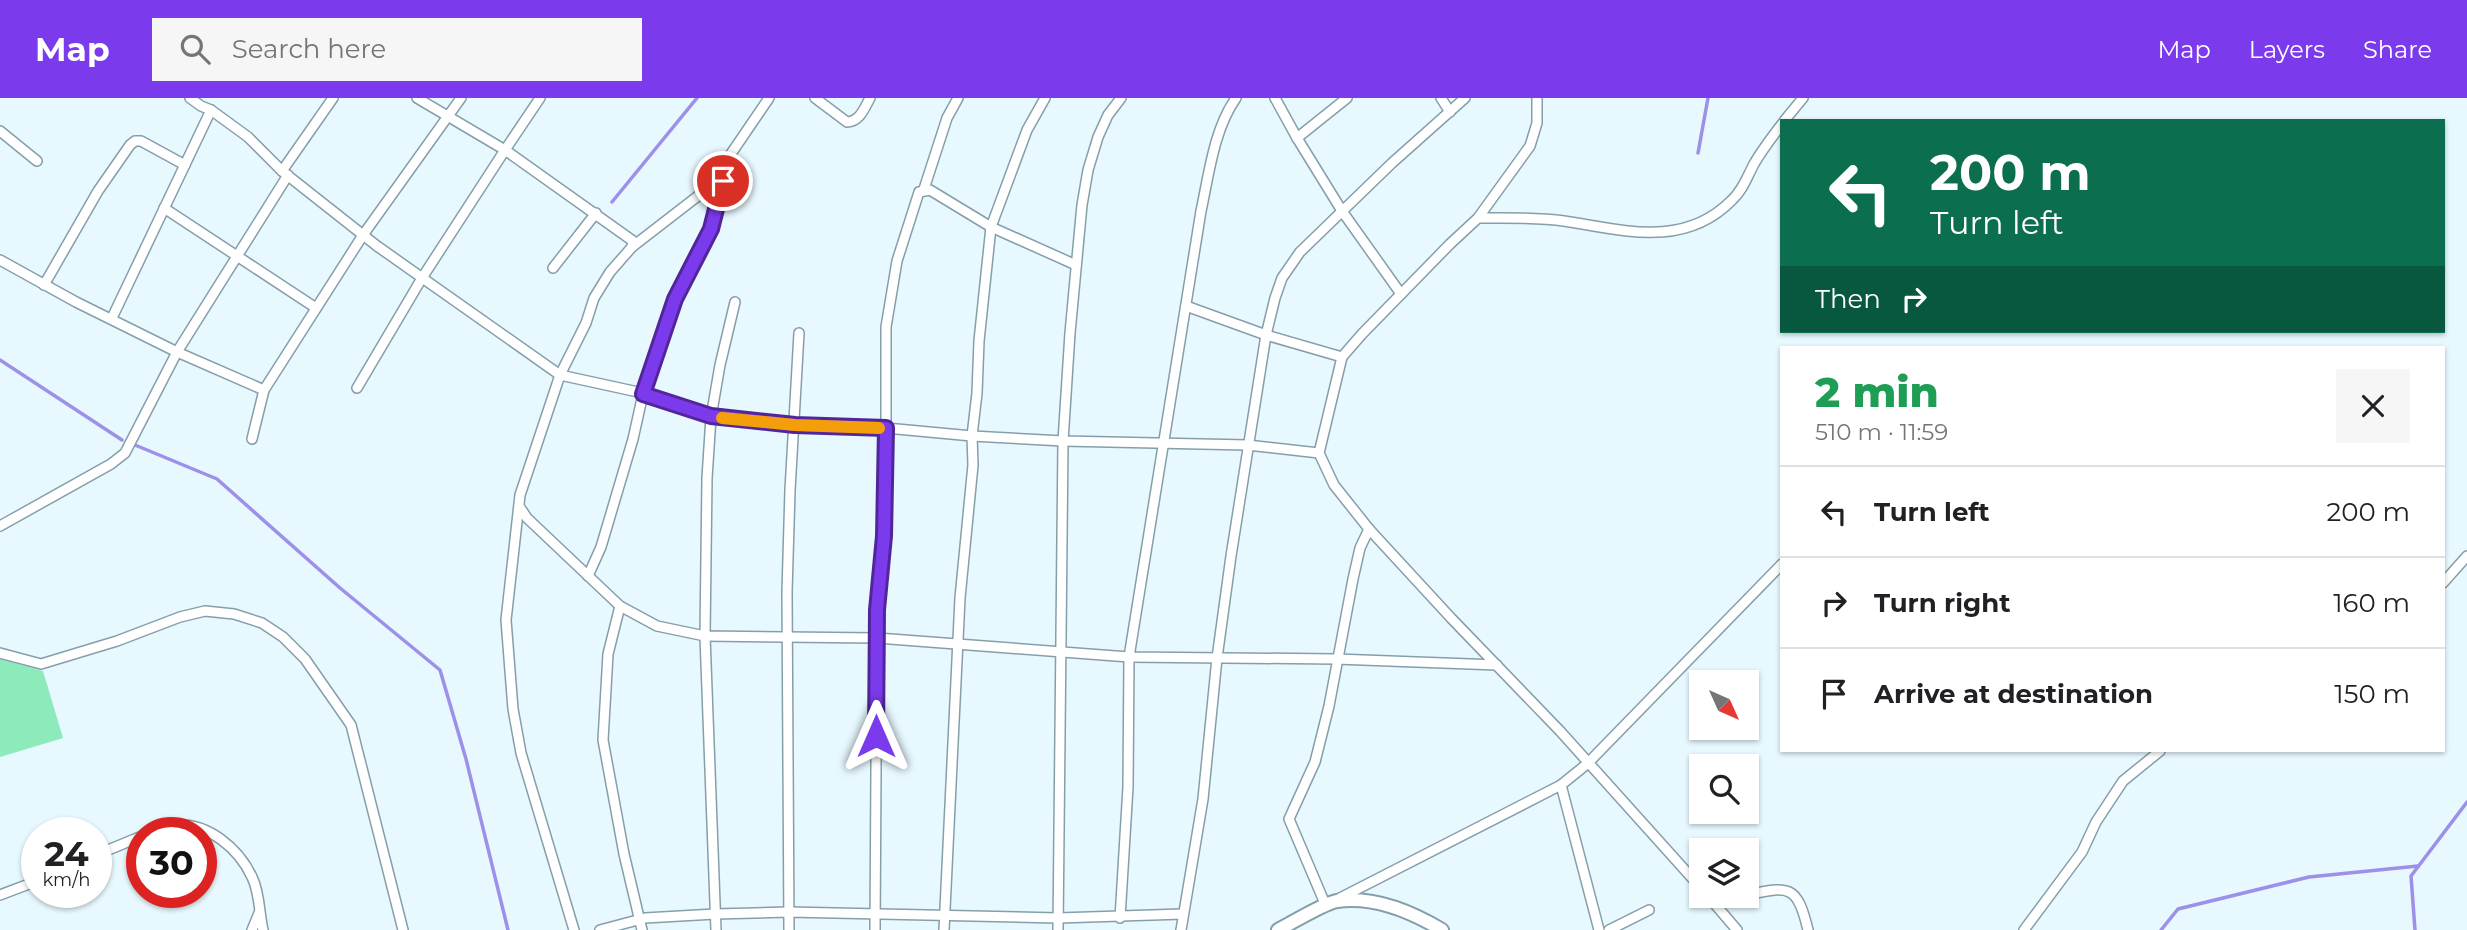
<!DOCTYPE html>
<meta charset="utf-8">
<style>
:root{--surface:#fff;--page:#f6f6f6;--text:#202124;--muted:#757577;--line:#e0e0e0;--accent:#7c3aed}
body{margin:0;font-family:Montserrat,sans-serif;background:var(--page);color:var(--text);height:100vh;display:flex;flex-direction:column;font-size:26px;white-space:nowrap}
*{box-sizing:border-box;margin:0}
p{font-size:23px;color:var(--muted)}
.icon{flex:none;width:38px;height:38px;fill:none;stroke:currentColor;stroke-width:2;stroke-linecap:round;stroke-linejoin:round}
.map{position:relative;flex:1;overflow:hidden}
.sheet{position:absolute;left:1780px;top:248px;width:665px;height:406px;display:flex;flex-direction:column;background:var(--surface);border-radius:0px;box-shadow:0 2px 5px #0004}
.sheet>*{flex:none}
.hud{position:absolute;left:1780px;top:21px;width:665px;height:214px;border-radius:0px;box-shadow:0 2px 5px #0004;background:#0b6e4f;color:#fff;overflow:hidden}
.needle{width:46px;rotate:135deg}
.buttons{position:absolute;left:1689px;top:572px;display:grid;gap:14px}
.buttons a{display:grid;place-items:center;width:70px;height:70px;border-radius:0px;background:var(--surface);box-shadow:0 2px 5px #0004;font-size:35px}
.speed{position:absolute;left:21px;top:719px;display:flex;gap:14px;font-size:35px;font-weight:700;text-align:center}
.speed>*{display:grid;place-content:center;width:91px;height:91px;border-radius:50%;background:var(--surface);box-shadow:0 2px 5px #0004;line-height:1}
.speed small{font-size:18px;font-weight:400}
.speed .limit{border:10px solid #d22;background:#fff;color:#111}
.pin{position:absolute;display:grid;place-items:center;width:60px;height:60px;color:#fff;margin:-30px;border:4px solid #fff;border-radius:50%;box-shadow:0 2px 7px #0007}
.me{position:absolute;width:77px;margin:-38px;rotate:0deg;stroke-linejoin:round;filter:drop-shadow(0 0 5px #0008)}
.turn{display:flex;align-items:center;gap:24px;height:147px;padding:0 35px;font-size:32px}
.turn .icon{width:91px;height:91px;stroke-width:2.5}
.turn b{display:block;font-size:49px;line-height:60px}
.then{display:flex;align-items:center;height:66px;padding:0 35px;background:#0003;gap:14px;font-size:26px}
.round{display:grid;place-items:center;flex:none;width:74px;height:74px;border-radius:0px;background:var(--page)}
.overview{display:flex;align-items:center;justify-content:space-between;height:119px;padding:0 35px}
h1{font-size:42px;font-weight:800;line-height:52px;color:#1e9e55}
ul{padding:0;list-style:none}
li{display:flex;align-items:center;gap:21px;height:91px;padding:0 35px;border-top:2px solid var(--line)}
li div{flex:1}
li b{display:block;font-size:26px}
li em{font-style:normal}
header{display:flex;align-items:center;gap:42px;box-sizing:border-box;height:98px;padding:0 35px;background:var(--accent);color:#fff}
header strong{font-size:33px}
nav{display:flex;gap:38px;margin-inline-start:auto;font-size:24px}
.search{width:490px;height:63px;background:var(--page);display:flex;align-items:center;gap:18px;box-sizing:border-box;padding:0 24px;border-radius:0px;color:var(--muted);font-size:26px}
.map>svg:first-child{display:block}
.green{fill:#8debbb}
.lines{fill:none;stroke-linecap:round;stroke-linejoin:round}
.stream{stroke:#9c90e9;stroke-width:3.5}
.street-casing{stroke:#859faa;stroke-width:12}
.secondary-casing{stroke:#859faa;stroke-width:16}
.street{stroke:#fff;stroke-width:9}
.secondary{stroke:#fff;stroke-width:12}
.route-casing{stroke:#51269a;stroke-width:18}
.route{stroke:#7c3aed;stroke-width:12}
.slow{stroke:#f59e0b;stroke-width:12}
</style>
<header>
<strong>Map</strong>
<div class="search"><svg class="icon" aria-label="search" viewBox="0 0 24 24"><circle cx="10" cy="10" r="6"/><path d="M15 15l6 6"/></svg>Search here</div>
<nav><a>Map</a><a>Layers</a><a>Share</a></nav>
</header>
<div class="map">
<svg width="2467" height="832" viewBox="0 0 2467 832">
<rect width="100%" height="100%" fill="#e7f8ff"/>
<polygon class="green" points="0,561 43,573 63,640 0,659"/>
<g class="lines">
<g class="stream">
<polyline points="1698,55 1708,0"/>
<polyline points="612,104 697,0"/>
<polyline points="0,262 122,342"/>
<polyline points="135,347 217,381 340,490 440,572 466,661 508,832"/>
<polyline points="2161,832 2178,811 2309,779 2418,768"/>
<polyline points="2415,832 2411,778 2467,704"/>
</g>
<g class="street-casing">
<g id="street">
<polyline points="190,0 201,8 211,12 248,39 282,73 377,148 560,277 638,294 711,319 795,327 886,330 972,338 1063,343 1247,347 1319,355"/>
<polyline points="540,0 505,52 633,143 632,149 610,174 594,200 586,225 560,277 520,397 506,522 513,611 521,655 574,832"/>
<path d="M815 0 847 24C860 23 864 11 870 0"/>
<polyline points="1275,0 1297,40"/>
<polyline points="1347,0 1297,40 1342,113 1401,196"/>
<polyline points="1441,0 1450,14"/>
<polyline points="1537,0 1537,25 1530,48 1478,120 1450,146 1362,236 1342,259 1319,355 1334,387 1369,431 1451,520 1560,633 1701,790"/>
<polyline points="1784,23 1803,0"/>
<polyline points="0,33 37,63"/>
<polyline points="282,73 333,0"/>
<polyline points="924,91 947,20 958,0"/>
<polyline points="164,110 316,210"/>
<path d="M1478 120C1507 120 1536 119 1564 123 1623 132 1684 151 1732 102 1743 92 1747 79 1754 66 1762 52 1772 39 1782 26"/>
<polyline points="632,149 707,91 769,0"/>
<polyline points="0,162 76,204 177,254 264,292"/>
<polyline points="553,170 596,115"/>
<polyline points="44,187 98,93 130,47 135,43 141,43 185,67"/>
<polyline points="1186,208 1266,237 1342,259"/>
<polyline points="112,220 211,12"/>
<polyline points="357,290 422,180 505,52 417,0"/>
<polyline points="252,341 264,292 363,137 461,0"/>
<polyline points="519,408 527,420 620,508 657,528 705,538 877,540 1129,559 1336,561 1497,567"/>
<polyline points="0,428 111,366 125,355 177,254 288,77"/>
<polyline points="588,478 601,449 633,341 643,296 675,201 711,131 728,59"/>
<polyline points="2443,485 2467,458"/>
<polyline points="620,508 608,556 603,642 624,756 642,832"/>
<polyline points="0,555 41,566 117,543 180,519 205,513 234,516 262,525 283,539 305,561 351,627 403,832"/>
<polyline points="1561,687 1599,832"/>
<path d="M149 735C157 732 166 728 175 727 208 724 239 751 252 779 260 795 259 815 263 832"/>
<polyline points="96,757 142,738"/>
<polyline points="0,797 37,783"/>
<path d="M1746 797C1789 788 1797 786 1808 832"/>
<polyline points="1708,798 1737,832"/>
<polyline points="1716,798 1729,801 1741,798"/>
<polyline points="1340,800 1561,687 1587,666 1782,466"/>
<polyline points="1326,808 1289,721 1315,664 1329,608 1353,481 1360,450 1369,431"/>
<path d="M1120 820 1128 689 1129 559 1201 113C1209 76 1214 31 1236 0"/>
<polyline points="252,832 259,815"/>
<polyline points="600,832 645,820 715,816 789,814 1058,820 1183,816"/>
<polyline points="716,832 705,538 707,380 711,319 720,267 735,204"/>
<polyline points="789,832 787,494 790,392 799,235"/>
<polyline points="875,832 877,512 884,438 886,359 886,229 897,163 919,94 930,92 991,129 1076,167"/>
<polyline points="944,832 960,500 973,367 972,338 977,295 979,243 991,129 1027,32 1045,0"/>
<polyline points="1058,832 1063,343 1070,235 1082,107 1088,72 1098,39 1108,17 1121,0"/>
<polyline points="1181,832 1203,701 1217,560 1231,458 1266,237 1275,200 1282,180 1300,154 1392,65 1465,0"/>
<polyline points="1609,832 1649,812"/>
<polyline points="2024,832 2082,754 2096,724 2123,683 2160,653"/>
</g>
</g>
<g class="secondary-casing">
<path id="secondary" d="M1278 832C1292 825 1324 805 1337 803 1373 798 1412 814 1442 832"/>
</g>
<use href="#street" class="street"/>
<use href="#secondary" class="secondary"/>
</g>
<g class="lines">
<g class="route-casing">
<polyline id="route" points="723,83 711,131 675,201 643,296 711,318 795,327 886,330 884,438 877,512 876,638"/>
</g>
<use href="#route" class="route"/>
<polyline class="slow" points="722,320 795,327 879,330"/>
</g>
</svg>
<div class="buttons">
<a><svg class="needle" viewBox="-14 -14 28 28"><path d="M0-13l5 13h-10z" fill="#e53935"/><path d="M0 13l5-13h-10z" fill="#757577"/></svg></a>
<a><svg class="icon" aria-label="search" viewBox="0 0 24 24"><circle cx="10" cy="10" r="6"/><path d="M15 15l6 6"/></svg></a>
<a><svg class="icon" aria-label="layers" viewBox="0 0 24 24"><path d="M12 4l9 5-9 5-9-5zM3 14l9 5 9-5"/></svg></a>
</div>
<div class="speed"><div>24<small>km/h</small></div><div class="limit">30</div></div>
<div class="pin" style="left:723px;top:83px;background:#d93025"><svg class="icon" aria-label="arrive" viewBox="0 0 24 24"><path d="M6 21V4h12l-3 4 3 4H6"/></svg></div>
<svg class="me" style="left:876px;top:638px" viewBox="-20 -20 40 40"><path d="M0-17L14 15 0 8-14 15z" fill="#7c3aed" stroke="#fff" stroke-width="4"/></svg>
<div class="hud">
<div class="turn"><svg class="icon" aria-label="left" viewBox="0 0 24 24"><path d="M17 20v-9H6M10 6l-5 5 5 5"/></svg><div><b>200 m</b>Turn left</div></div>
<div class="then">Then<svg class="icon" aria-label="right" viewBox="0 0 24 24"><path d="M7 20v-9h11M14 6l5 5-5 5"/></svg></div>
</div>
<section class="sheet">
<div class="overview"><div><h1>2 min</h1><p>510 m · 11:59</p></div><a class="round"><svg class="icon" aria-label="close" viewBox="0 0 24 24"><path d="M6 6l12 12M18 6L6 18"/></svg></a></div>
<ul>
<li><svg class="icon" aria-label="left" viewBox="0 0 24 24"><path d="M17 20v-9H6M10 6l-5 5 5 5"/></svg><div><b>Turn left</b></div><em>200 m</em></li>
<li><svg class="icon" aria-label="right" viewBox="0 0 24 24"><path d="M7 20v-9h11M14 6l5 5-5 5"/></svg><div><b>Turn right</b></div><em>160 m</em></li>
<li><svg class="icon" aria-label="arrive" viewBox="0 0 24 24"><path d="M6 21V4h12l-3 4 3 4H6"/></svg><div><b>Arrive at destination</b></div><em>150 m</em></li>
</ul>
</section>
</div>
